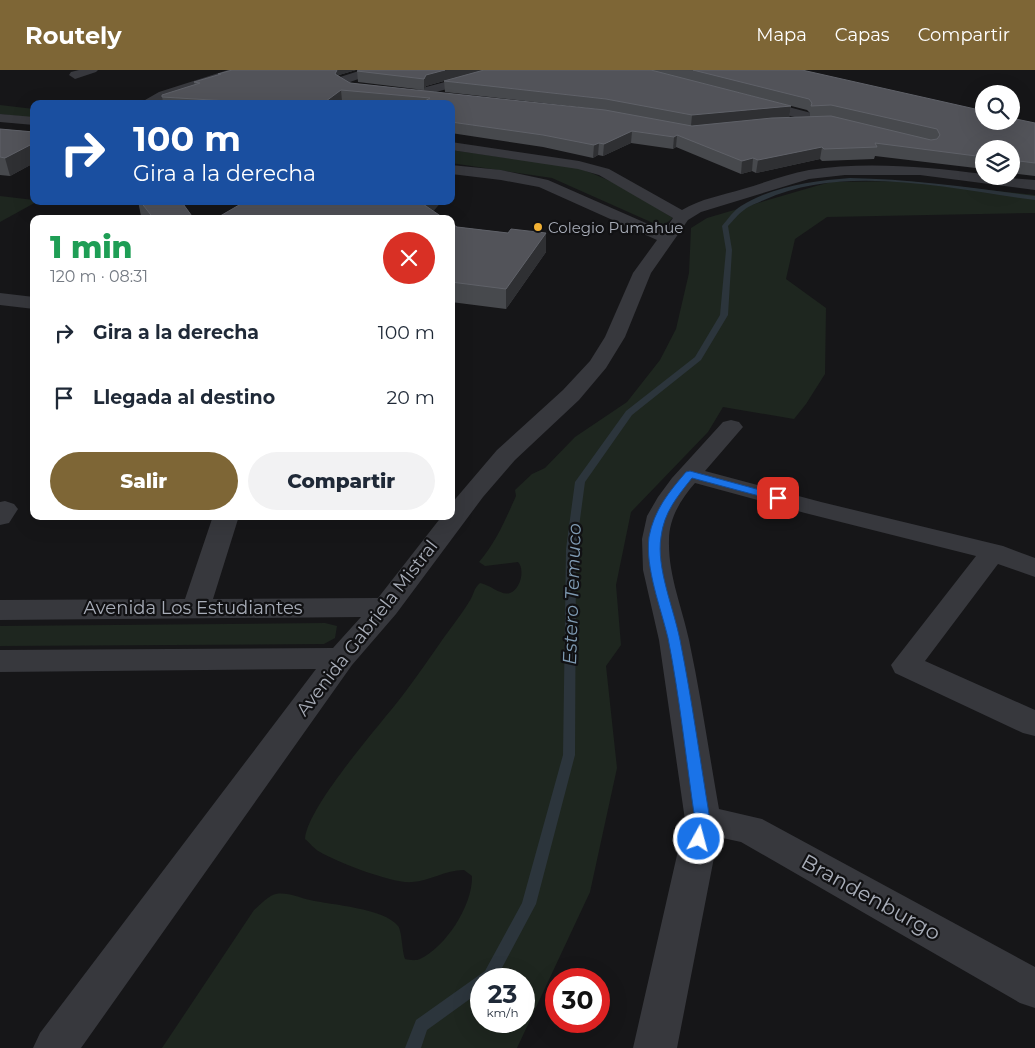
<!DOCTYPE html>
<html lang="es">
<meta charset="utf-8">
<style>
:root{--surface:#fff;--page:#f2f2f3;--text:#1f2937;--muted:#747a83;--accent:#7e6636}
body{margin:0;font-family:Montserrat,sans-serif;background:var(--page);color:var(--text);height:100vh;display:flex;flex-direction:column;font-size:19px;white-space:nowrap}
*{box-sizing:border-box;margin:0}
p{font-size:16px;color:var(--muted)}
.icon{flex:none;width:28px;height:28px;fill:none;stroke:currentColor;stroke-width:2;stroke-linecap:round;stroke-linejoin:round}
.map{position:relative;flex:1;overflow:hidden}
.side{position:absolute;left:30px;top:145px;width:425px;height:305px;display:flex;flex-direction:column;background:var(--surface);border-radius:10px;box-shadow:0 5px 20px #0002}
.side>*{flex:none}
.guide{position:absolute;left:30px;top:30px;width:425px;height:105px;border-radius:10px;box-shadow:0 5px 20px #0002;background:#1a4fa0;color:#fff;overflow:hidden}
.tools{position:absolute;left:975px;top:15px;display:grid;gap:10px}
.tools a{display:grid;place-items:center;width:45px;height:45px;border-radius:50%;background:var(--surface);box-shadow:0 5px 20px #0002;font-size:25px}
.speed{position:absolute;left:470px;top:898px;display:flex;gap:10px;font-size:25px;font-weight:700;text-align:center}
.speed>*{display:grid;place-content:center;width:65px;height:65px;border-radius:50%;background:var(--surface);box-shadow:0 5px 20px #0002;line-height:1}
.speed small{font-size:12px;font-weight:400}
.speed .limit{border:8px solid #d22;background:#fff;color:#111}
.pin{position:absolute;display:grid;place-items:center;width:42px;height:42px;color:#fff;margin:-21px;border-radius:10px;box-shadow:0 2px 8px #0006}
.me{position:absolute;width:55px;margin:-28px;rotate:7deg;stroke-linejoin:round;filter:drop-shadow(0 0 4px #0008)}
.turn{display:flex;align-items:center;gap:18px;height:105px;padding:0 20px;font-size:22px}
.turn .icon{width:65px;height:65px;stroke-width:2.5}
.turn b{display:block;font-size:35px;line-height:42px}
.round{display:grid;place-items:center;flex:none;width:52px;height:52px;border-radius:26px;background:var(--page)}
.overview{display:flex;align-items:center;justify-content:space-between;height:85px;padding:0 20px}
h1{font-size:30px;font-weight:800;line-height:38px;color:#1e9e55}
.action{display:flex;gap:10px;margin-top:auto;padding:10px 20px}
.action a{flex:1;height:58px;border-radius:30px;background:var(--accent);color:#fff;font-size:20px;font-weight:800;line-height:58px;text-align:center}
.action a+a{background:var(--page);color:var(--text)}
ul{padding:0;list-style:none}
li{display:flex;align-items:center;gap:15px;height:65px;padding:0 20px}
li div{flex:1}
li b{display:block;font-size:19px}
li em{font-style:normal}
header{display:flex;align-items:center;gap:30px;box-sizing:border-box;height:70px;padding:0 25px;background:var(--accent);color:#fff}
header strong{font-size:24px}
nav{display:flex;gap:28px;margin-inline-start:auto;font-size:18px}
.map>svg:first-child{display:block}
.green{fill:#1e261f;fill-rule:evenodd}
.lines{fill:none;stroke-linecap:round;stroke-linejoin:round}
.stream{fill:#2c353c;fill-rule:evenodd}
.minor{fill:#37383d;fill-rule:evenodd}
.wall{fill:#47494d;fill-rule:evenodd}
.shaded-wall{fill:#2f3033}
.building{fill:#525359;stroke:#5f6168}
.route{fill:#1a73e8;stroke:#114b97}
.poi-dot{fill:#f2b134;stroke:#111113;stroke-width:2}
.labels{text-anchor:middle;dominant-baseline:central;stroke-width:4.5;stroke-linejoin:round;paint-order:stroke}
.far-poi-label{font-size:15px;fill:#a8adb8;stroke:#111113;text-anchor:start}
.street-label{font-size:18px;fill:#a8adb8;stroke:#111113}
.water-label{font-size:19px;font-style:italic;fill:#7f9bb3;stroke:#111113}
.near-street-label{font-size:21px;fill:#a8adb8;stroke:#111113}
</style>
<header>
<strong>Routely</strong>
<nav><a>Mapa</a><a>Capas</a><a>Compartir</a></nav>
</header>
<div class="map">
<svg width="1035" height="978" viewBox="0 0 1035 978">
<rect width="100%" height="100%" fill="#161618"/>
<g class="green">
<polygon points="0,35 34,39 34,48 0,44"/>
<path d="M451 80 573 97C610 107 640 128 673 148L665 154 653 153 552 108 451 93Z"/>
<path d="M907 111 1035 125V143L827 147 795 169 786 209 826 238 825 304 806 334 794 349 723 337 708 362 631 442 616 515 621 575 606 596 617 698 590 822 517 978H162L254 840C260 835 269 825 276 824 288 822 299 828 310 830 331 835 384 838 398 856 402 861 402 881 405 889 410 890 416 891 420 889 446 877 473 835 472 806L464 800C445 800 430 811 412 812 393 814 337 792 320 782 314 779 310 773 305 769 307 740 366 671 386 646 404 625 422 599 438 576 448 561 460 547 469 532 474 525 473 519 480 513 491 515 501 526 510 523 521 519 525 499 518 492L485 496 479 492C496 473 506 448 516 426L515 420 532 404 545 398 575 367 627 332 660 290 676 259 689 203 691 158 707 148 816 116 831 112ZM481 909H524V951H481Z"/>
<polygon points="0,126 34,130 38,131 0,152"/>
<polygon points="325,553 337,556 335,568 324,574 0,576 0,556"/>
</g>
<g class="lines">
<path class="stream" d="M850 108C912 109 973 118 1035 126V130C949 119 846 93 764 130 758 133 750 135 744 140 738 144 733 151 728 156L732 180 728 245 701 290 632 345 585 412 576 479 575 685 536 834 496 909H481V921L427 960 421 978H405L416 950 485 901 522 833 563 685 566 479 575 412 626 341 695 287 720 245 726 180 722 156C728 149 733 141 741 136 773 116 813 111 850 108Z"/>
<g class="minor">
<polygon points="79,0 98,0 96,2 75,9 69,5 71,2"/>
<polygon points="228,0 246,0 244,2 167,28 155,34 138,34 159,22"/>
<polygon points="362,0 380,0 378,2 350,12 354,15 379,18 381,21 379,24 347,21 337,13 340,7"/>
<polygon points="490,0 509,0 507,2 415,28 409,24 411,21"/>
<polygon points="754,28 834,49 836,52 829,56 749,35 748,32 749,29"/>
<polygon points="0,44 34,47 34,55 0,52"/>
<path d="M451 72 579 91 609 99 682 140C700 129 723 125 743 119 764 113 787 104 809 100 867 91 926 97 984 104V106L1035 110V120L920 105H845L809 109 701 142 688 150 651 203 625 267 606 298 579 330 515 390 483 427 396 544 352 595 81 978H33L40 963 316 599 0 602V580L333 578 361 547 0 550V530L185 529 213 446H239L213 529 378 528 442 446H451V434L497 380 563 320 590 291 605 267 633 203 657 170 539 117 501 110 451 104V95L501 100 548 110 664 161 673 148 599 105 578 99 451 80Z"/>
<polygon points="0,223 34,227 34,239 0,235"/>
<path d="M731 350 739 352 743 357 705 401 821 432 1003 476 1035 488V507L998 494 925 591 1035 640V666L1023 663 895 603 891 595 976 486 805 443 695 413C681 429 669 448 669 470 668 505 682 537 689 570 701 626 709 683 719 739L762 749 1035 897V938L1020 933 741 772 718 767 677 978H633L685 750 659 570 643 500 642 469 647 446 658 427 672 408 723 352Z"/>
<polygon points="5,431 14,434 18,439 9,453 0,455 0,432"/>
</g>
</g>
<g class="wall">
<path d="M232 0H356L339 5V6L350 13 605 40 445 22 444 11 484 0H802L984 51 1035 53V106L1011 103V79H984V99L875 86 874 89 822 91 820 89 756 103 752 101 741 104 676 77 673 79 631 73 603 86 598 85 593 88 543 77 451 63V34H373L342 31 338 34H163L162 25 195 15 194 12 219 5 218 4ZM681 8 807 40 810 43V47L789 48 791 36Z"/>
<polygon points="483,0 426,16 424,20 358,12 357,1"/>
<polygon points="0,59 34,62 34,93 10,106 0,105"/>
<polygon points="138,131 181,131 194,149 143,149 141,146"/>
<polygon points="451,153 457,157 508,163 546,163 546,182 506,239 451,232"/>
</g>
<g class="shaded-wall">
<polygon points="337,0 356,0 339,5 336,15 335,4"/>
<polygon points="445,0 483,0 426,16 424,20 424,9 426,5"/>
<polygon points="341,20 342,31 338,34 322,34"/>
<polygon points="791,36 789,48 691,56 692,45"/>
<polygon points="632,61 631,73 603,86 604,74"/>
<polygon points="677,65 676,77 673,79 674,67"/>
<polygon points="34,73 34,93 10,106 5,88"/>
<polygon points="599,73 598,85 593,88 594,75"/>
<polygon points="822,77 820,89 756,103 758,90"/>
<polygon points="753,88 752,101 741,104 742,91"/>
<polygon points="426,131 442,131 427,149 423,134"/>
<polygon points="546,163 546,182 506,239 506,219"/>
</g>
<g class="building">
<polygon points="232,0 337,0 335,4 350,13 605,40 692,56 772,48 831,46 931,70 937,69 940,65 937,59 831,35 811,36 812,33 809,29 693,0 802,0 984,41 984,51 1011,51 1011,48 1035,53 1035,93 1011,90 1011,79 984,79 984,87 875,73 877,77 824,79 822,77 758,90 753,88 742,91 677,65 674,67 632,61 604,74 599,73 594,75 543,65 451,52 451,34 420,34 430,28 341,20 322,34 277,34 162,27 162,25 200,13 194,12 221,4 218,4"/>
<polygon points="361,0 445,0 426,5 424,9 357,1"/>
<polygon points="484,0 651,0 791,36 692,45 606,29 444,11"/>
<polygon points="0,59 34,62 34,73 5,88 0,87"/>
<polygon points="140,131 181,131 194,149 154,149"/>
<polygon points="246,131 426,131 423,134 445,149 215,149"/>
<polygon points="451,153 457,157 508,163 511,159 546,163 506,219 451,212"/>
</g>
<path class="route" d="M690 401 782 426 784 428 778 431 692 408C677 427 664 442 661 467 656 498 674 539 680 570 692 630 700 690 710 750L704 773 699 775 694 773 691 769 695 750C686 690 680 628 668 568 661 538 645 498 649 467 654 440 669 422 686 402Z"/>
<circle class="poi-dot" cx="538" cy="157" r="5"/>
<g class="labels">
<g class="far-poi-label">
<text x="548" y="157">Colegio Pumahue</text>
</g>
<g class="street-label">
<text x="193" y="538">Avenida Los Estudiantes</text>
<text transform="translate(367 558) rotate(-52)">Avenida Gabriela Mistral</text>
</g>
<g class="water-label">
<text transform="translate(572 524) rotate(-88)">Estero Temuco</text>
</g>
<g class="near-street-label">
<text transform="translate(871 827) rotate(29)">Brandenburgo</text>
</g>
</g>
</svg>
<div class="tools">
<a><svg class="icon" aria-label="search" viewBox="0 0 24 24"><circle cx="10" cy="10" r="6"/><path d="M15 15l6 6"/></svg></a>
<a><svg class="icon" aria-label="layers" viewBox="0 0 24 24"><path d="M12 4l9 5-9 5-9-5zM3 14l9 5 9-5"/></svg></a>
</div>
<div class="speed"><div>23<small>km/h</small></div><div class="limit">30</div></div>
<div class="pin" style="left:778px;top:428px;background:#d93025"><svg class="icon" aria-label="arrive" viewBox="0 0 24 24"><path d="M6 21V4h12l-3 4 3 4H6"/></svg></div>
<svg class="me" style="left:699px;top:769px" viewBox="-20 -20 40 40"><circle r="17" fill="#1a73e8" stroke="#fff" stroke-width="3"/><path d="M0-11L8 9 0 5-8 9z" fill="#fff"/></svg>
<div class="guide">
<div class="turn"><svg class="icon" aria-label="right" viewBox="0 0 24 24"><path d="M7 20v-9h11M14 6l5 5-5 5"/></svg><div><b>100 m</b>Gira a la derecha</div></div>
</div>
<section class="side">
<div class="overview"><div><h1>1 min</h1><p>120 m · 08:31</p></div><a class="round" style="background:#d93025;color:#fff"><svg class="icon" aria-label="close" viewBox="0 0 24 24"><path d="M6 6l12 12M18 6L6 18"/></svg></a></div>
<ul>
<li><svg class="icon" aria-label="right" viewBox="0 0 24 24"><path d="M7 20v-9h11M14 6l5 5-5 5"/></svg><div><b>Gira a la derecha</b></div><em>100 m</em></li>
<li><svg class="icon" aria-label="arrive" viewBox="0 0 24 24"><path d="M6 21V4h12l-3 4 3 4H6"/></svg><div><b>Llegada al destino</b></div><em>20 m</em></li>
</ul>
<div class="action"><a>Salir</a><a>Compartir</a></div>
</section>
</div>
